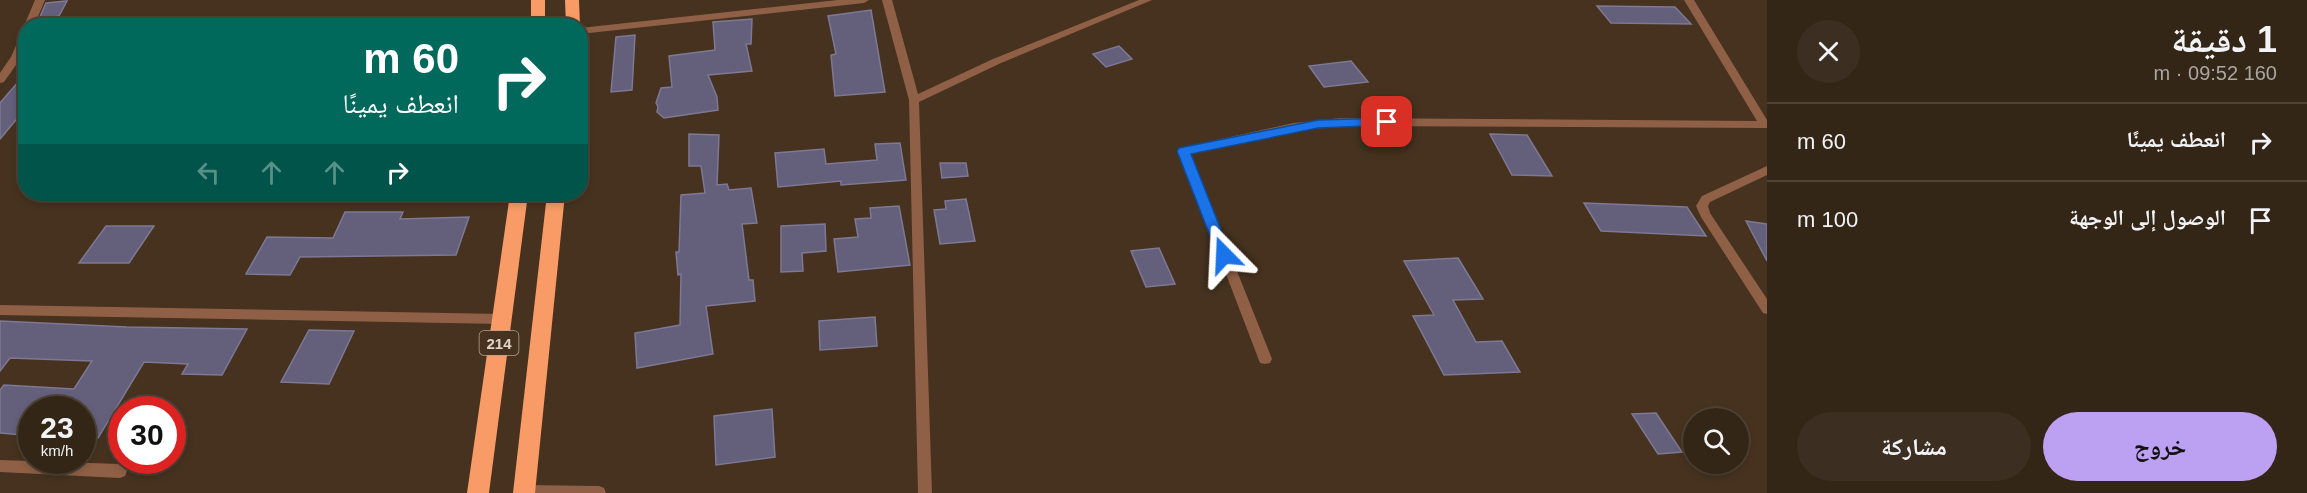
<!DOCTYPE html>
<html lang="ar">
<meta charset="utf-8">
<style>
:root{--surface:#342617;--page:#3c2e20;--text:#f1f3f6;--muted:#a9a5a1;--line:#4e4336;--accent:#bca0f2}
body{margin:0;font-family:Arial,"Noto Naskh Arabic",sans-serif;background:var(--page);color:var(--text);direction:rtl;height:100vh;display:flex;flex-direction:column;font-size:22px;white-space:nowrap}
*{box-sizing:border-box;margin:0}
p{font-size:20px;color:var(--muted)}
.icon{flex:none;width:33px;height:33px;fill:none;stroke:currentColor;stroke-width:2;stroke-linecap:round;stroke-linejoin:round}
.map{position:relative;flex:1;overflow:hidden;direction:ltr}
.panel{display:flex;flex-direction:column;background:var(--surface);width:540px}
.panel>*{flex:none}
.top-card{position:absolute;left:18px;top:18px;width:570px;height:183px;border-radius:24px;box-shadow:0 3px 9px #0003,0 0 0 2px var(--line);direction:rtl;background:#00695c;color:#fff;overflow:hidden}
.controls{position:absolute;left:1683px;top:408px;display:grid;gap:12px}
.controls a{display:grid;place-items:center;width:66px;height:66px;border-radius:50%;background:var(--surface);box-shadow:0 3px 9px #0003,0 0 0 2px var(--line);font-size:30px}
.speed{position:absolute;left:18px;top:396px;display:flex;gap:12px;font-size:30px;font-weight:700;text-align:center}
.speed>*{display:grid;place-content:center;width:78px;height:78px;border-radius:50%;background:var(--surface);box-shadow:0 3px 9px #0003,0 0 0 2px var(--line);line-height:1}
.speed small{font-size:15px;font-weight:400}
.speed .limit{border:9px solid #d22;background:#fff;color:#111}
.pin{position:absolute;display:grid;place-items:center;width:51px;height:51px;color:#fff;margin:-26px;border-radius:12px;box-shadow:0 3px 9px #0006}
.me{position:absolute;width:66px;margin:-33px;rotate:339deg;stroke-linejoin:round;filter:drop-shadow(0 0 4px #0008)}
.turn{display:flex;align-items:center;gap:21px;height:126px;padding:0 30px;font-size:27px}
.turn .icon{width:78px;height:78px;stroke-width:2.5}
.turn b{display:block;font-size:42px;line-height:51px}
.lanes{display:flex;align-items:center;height:57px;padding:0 30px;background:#0003;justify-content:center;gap:30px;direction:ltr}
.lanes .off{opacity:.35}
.round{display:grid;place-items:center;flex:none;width:63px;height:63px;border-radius:32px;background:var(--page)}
.headline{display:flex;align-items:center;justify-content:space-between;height:102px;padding:0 30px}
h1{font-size:36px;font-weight:800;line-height:45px}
.primary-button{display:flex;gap:12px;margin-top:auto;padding:12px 30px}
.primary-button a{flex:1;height:69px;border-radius:36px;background:var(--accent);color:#111;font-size:24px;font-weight:800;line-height:69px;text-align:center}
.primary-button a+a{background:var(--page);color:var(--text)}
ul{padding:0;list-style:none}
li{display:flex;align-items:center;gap:18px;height:78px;padding:0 30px;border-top:2px solid var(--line)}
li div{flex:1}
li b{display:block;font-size:22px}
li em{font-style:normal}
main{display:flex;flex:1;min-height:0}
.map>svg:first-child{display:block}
.building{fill:#645f7a;stroke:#7d7894;stroke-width:1.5}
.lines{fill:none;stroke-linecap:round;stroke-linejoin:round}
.street{fill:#906046;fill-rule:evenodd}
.highway{fill:#f89b66;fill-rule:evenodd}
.route{fill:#1a73e8;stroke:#114b97;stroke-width:1.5}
.labels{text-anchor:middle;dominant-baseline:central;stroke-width:6;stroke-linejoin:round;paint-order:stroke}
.shield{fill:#46321f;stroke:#b2a396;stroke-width:1.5}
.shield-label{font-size:15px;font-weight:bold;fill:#e1d4c9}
</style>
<main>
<section class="panel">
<div class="headline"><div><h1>1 دقيقة</h1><p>160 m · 09:52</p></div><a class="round"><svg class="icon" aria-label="close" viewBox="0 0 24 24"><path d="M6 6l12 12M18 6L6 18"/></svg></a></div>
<ul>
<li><svg class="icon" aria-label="right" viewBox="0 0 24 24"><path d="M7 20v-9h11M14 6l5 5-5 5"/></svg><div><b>انعطف يمينًا</b></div><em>60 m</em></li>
<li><svg class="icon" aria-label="arrive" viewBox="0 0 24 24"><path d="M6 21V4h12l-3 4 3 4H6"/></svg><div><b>الوصول إلى الوجهة</b></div><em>100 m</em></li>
</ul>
<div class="primary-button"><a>خروج</a><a>مشاركة</a></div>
</section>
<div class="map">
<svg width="1767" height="493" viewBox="0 0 1767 493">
<rect width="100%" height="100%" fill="#46321f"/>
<g class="building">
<polygon points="67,1 59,16 39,19 46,3"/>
<polygon points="1597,6 1675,7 1691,24 1611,23"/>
<polygon points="871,10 885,92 835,96 831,55 836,54 828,16"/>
<polygon points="752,19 751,44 746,44 752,71 708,75 717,97 718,110 664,118 657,112 658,107 656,103 661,88 672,87 669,56 715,50 713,22"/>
<polygon points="635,35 632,90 611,92 616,37"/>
<polygon points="1119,46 1132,59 1106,67 1093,54"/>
<polygon points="1351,61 1368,82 1324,87 1309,66"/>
<polygon points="26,73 26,108 0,139 0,103"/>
<polygon points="689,134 719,135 717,185 727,184 729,190 751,188 757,223 742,224 749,280 753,280 755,301 706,306 713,354 637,368 635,333 680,325 681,274 678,275 676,252 679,252 681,195 705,193 701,166 689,166"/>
<polygon points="1490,134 1527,135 1552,176 1512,175"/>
<polygon points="900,143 906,180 841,185 841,181 778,187 775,153 824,149 826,164 877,160 875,144"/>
<polygon points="940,163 966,163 968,176 942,178"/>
<polygon points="966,199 975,241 940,244 934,210 946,209 945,201"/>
<polygon points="1584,203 1687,207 1706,236 1601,231"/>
<polygon points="899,206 910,265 838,272 834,239 858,237 855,219 871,218 870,208"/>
<polygon points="345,212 403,212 400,219 469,217 456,255 300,257 290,275 246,274 267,237 333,238"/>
<polygon points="1746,221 1767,224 1767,261"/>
<polygon points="825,224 826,251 802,253 803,271 781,272 781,226"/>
<polygon points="106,226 154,226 129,263 79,263"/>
<polygon points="1159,248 1175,284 1146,287 1131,251"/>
<polygon points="1458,258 1483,299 1453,300 1476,342 1502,341 1520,372 1444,375 1413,316 1434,315 1404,261"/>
<polygon points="875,317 877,346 820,350 819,321"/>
<polygon points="0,321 127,327 247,329 222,375 182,374 188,364 144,362 98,438 82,437 82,410 32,410 32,423 23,435 0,433 0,390 4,385 74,389 92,361 10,358 0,371"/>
<polygon points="309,330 354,331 329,384 281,382"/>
<polygon points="772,409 775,457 716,465 714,416"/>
<polygon points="1656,413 1682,452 1658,454 1632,414"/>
</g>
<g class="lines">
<g class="street">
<polygon points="35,0 45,0 34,26 26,26 26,28 24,26"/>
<polygon points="838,0 869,0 864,3 580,34 580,28"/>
<polygon points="882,0 892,0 918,94 993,59 1139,0 1152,0 1001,63 919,102 932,493 918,493 909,100"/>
<polygon points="1684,0 1694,0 1767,120 1767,128 1341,126 1294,131 1190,153 1272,359 1270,363 1265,364 1260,363 1179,151 1180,148 1294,123 1341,118 1757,121"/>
<path d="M26 31C26 56 17 63 4 82L0 83V73L11 57 21 34Z"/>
<polygon points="1767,166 1767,175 1710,202 1708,206 1710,213 1767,299 1767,314 1763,313 1701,217 1696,206 1702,196"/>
<polygon points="0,305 502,314 507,315 508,319 507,323 502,324 0,315"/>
<polygon points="0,460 120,464 125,466 127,471 125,476 120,478 0,472"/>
<polygon points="524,485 599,486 604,488 606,493 517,493 519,487"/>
</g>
<g class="highway">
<rect x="531" y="0" width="14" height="26"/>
<polygon points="565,0 579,0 580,26 566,26"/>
<polygon points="510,194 528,194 489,493 467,493"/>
<polygon points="547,194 565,194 535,493 513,493"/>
</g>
</g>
<polygon class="route" points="1387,118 1393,122 1391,125 1318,128 1191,154 1231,255 1224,261 1219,259 1177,151 1179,148 1318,120"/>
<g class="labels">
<rect class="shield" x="479.5" y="331" width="39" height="24" rx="4.5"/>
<g class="shield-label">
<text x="499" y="343">214</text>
</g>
</g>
</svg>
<div class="controls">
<a><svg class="icon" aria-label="search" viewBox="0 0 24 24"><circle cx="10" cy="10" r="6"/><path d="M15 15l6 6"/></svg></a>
</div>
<div class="speed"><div>23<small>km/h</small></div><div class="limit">30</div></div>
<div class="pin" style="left:1387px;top:122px;background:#d93025"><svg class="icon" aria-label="arrive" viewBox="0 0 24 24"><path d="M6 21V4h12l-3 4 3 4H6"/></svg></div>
<svg class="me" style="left:1224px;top:255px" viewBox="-20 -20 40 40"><path d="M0-17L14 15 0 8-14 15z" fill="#1a73e8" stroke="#fff" stroke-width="4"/></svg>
<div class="top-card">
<div class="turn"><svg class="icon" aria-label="right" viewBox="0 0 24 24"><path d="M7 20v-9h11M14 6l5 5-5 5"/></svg><div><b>60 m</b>انعطف يمينًا</div></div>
<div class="lanes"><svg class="icon off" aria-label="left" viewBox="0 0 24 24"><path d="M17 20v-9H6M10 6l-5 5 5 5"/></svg><svg class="icon off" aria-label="ahead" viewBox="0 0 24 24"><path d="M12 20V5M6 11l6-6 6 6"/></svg><svg class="icon off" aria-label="ahead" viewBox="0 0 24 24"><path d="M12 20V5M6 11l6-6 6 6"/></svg><svg class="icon" aria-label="right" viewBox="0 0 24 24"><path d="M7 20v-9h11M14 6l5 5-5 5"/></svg></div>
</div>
</div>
</main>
